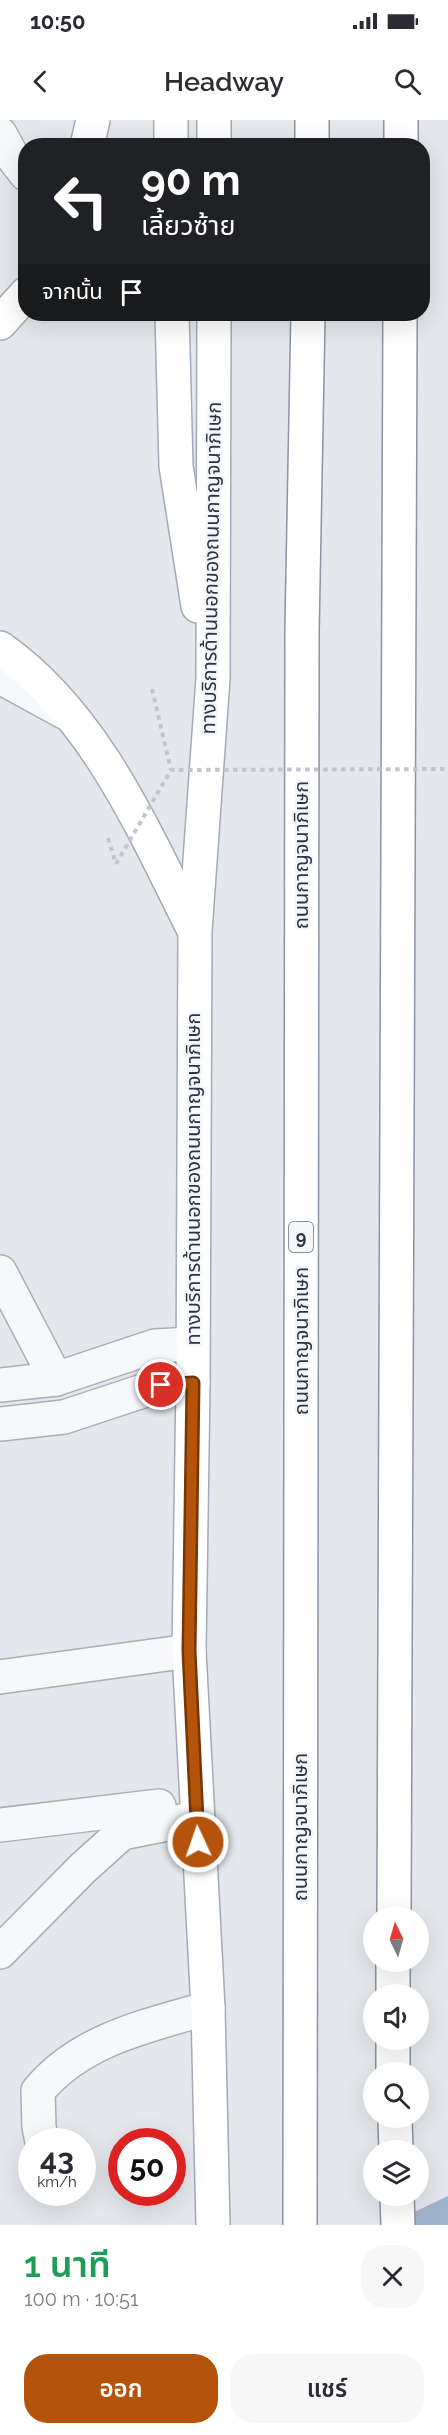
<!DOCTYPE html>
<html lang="th">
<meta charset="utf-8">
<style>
:root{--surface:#fff;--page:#f7f7f7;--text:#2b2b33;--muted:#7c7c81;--accent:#b45309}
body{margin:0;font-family:Raleway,"Noto Sans Thai",sans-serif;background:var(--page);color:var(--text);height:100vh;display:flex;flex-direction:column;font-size:22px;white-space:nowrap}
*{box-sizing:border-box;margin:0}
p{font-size:20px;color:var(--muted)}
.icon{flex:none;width:33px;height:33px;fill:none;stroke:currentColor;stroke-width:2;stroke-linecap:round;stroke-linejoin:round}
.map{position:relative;height:2105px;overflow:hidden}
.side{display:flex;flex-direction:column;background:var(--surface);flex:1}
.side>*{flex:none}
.hud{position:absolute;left:18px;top:18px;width:412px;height:183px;border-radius:24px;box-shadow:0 6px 24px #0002;background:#202124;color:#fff;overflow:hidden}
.needle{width:39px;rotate:355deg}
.tools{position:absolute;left:363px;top:1786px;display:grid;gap:12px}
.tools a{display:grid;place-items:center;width:66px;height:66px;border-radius:50%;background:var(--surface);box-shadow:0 6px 24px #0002;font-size:30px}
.speed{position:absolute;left:18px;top:2008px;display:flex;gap:12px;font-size:30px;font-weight:700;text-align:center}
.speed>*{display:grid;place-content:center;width:78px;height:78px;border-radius:50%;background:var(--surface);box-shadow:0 6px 24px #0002;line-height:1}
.speed small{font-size:15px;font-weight:400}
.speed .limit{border:9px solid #d22;background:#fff;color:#111}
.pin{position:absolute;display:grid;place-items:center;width:51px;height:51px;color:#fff;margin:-26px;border:3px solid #fff;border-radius:50%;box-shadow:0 2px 6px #0007}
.me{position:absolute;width:66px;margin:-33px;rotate:357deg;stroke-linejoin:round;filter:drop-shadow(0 0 4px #0008)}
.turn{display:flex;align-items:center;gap:21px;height:126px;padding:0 24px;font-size:27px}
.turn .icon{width:78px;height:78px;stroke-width:2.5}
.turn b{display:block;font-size:42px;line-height:51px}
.then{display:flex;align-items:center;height:57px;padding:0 24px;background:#0003;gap:12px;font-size:22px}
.round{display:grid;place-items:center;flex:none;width:63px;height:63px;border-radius:24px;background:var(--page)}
.headline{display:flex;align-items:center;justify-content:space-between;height:102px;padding:0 24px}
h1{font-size:36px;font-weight:600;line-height:45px;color:#1e9e55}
.cta{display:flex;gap:12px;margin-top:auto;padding:12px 24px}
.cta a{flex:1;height:69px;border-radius:24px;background:var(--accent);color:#fff;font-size:24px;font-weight:600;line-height:69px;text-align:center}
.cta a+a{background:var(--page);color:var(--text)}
.status{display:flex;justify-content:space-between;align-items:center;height:42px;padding:0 30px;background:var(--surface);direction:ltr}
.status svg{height:16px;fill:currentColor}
header{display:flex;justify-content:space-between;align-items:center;height:78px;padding:0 24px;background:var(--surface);font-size:27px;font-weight:600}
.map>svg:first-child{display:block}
.water{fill:#9fb4cc}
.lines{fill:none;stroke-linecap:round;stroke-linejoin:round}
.minor-casing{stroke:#a9aeb7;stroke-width:36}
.major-casing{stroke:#a3abb8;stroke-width:36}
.highway-casing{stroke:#8b94a3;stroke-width:36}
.path{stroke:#c2c5cb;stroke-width:4;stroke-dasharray:4.5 4.5;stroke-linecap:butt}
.minor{stroke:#f7f8fa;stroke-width:33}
.major{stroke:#fff;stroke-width:33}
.highway{stroke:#fff;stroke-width:33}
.path-bridge{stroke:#c2c5cb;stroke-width:4;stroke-dasharray:4.5 4.5;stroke-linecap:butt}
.route-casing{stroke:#753606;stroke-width:15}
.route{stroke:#b45309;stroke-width:10}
.labels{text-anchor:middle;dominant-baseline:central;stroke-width:5;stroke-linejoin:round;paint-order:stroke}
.shield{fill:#f4f6f9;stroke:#676e7b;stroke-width:1.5}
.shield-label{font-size:18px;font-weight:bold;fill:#2b3445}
.street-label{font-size:20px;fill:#2b3445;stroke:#f4f6f9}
</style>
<div class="status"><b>10:50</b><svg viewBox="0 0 49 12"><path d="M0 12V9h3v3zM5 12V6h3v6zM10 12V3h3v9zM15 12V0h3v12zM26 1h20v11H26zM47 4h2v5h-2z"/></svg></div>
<header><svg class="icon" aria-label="back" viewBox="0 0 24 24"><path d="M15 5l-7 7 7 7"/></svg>Headway<svg class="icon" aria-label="search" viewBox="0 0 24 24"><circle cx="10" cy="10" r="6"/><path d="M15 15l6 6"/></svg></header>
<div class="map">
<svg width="448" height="2105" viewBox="0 0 448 2105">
<rect width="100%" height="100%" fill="#e4e7ec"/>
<polygon class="water" points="448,2076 448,2105 387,2105"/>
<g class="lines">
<g class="minor-casing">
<g id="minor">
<polyline points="0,14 12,36 26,54"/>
<polyline points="0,557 64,592"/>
<polyline points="0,1152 56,1259"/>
<polyline points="0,1265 56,1259 155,1226 192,1224"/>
<polyline points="0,1304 64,1297 161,1265 193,1263"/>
<polyline points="0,1557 189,1531"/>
<polyline points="0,1705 159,1686"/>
<polyline points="0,1832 83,1748 122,1713 197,1698"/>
<path d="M42 2022 39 2007 38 1971C81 1919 147 1906 208 1888"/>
</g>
</g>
<g class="major-casing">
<g id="major">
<polyline points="171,0 171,26"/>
<polyline points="87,26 93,0"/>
<polyline points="214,26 214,0"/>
<polyline points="172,194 176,346 198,486"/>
<polyline points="0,203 26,174"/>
<path d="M0 528C95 595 143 709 194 810"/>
<polyline points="213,2105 208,1888 189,1531 193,1263 195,811 213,558 214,194"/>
</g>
</g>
<g class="highway-casing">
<g id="highway">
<polyline points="312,26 312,0"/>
<polyline points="401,26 401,0"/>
<polyline points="394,1797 400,194"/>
<polyline points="393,1875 393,1842"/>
<polyline points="393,1953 393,1920"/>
<polyline points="395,1998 396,2031"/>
<polyline points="397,2076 398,2105"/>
<polyline points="300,2105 302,511 308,194"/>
</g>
</g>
<g class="path">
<polyline points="152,569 171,650"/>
<polyline points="108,718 116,744"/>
</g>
<use href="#minor" class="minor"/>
<use href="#major" class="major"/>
<use href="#highway" class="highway"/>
<polyline class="path-bridge" points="116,744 171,650 448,649"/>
</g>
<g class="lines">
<g class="route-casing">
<polyline id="route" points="161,1265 193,1263 189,1531 198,1722"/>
</g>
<use href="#route" class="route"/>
</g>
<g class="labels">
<rect class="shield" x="289" y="1102" width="24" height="30" rx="4.5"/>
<g class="shield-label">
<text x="301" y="1117">9</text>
</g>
<g class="street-label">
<text transform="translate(211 448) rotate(-89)">ทางบริการด้านนอกของถนนกาญจนาภิเษก</text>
<text transform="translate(301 735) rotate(-90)">ถนนกาญจนาภิเษก</text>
<text transform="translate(193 1059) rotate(-90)">ทางบริการด้านนอกของถนนกาญจนาภิเษก</text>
<text transform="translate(301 1221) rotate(-90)">ถนนกาญจนาภิเษก</text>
<text transform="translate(300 1707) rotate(-90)">ถนนกาญจนาภิเษก</text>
</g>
</g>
</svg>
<div class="tools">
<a><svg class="needle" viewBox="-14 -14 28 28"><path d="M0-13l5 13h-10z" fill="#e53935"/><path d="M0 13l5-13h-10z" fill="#7c7c81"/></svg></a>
<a><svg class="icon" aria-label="sound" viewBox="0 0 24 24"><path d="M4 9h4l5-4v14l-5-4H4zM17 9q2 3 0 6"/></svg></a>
<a><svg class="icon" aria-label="search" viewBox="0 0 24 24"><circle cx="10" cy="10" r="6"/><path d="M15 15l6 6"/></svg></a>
<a><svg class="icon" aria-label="layers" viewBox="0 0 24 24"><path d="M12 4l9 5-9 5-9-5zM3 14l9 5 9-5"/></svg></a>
</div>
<div class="speed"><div>43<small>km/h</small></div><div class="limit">50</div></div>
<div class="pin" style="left:161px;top:1265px;background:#d93025"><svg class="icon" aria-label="arrive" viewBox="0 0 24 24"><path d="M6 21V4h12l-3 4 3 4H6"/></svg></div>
<svg class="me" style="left:198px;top:1722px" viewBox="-20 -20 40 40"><circle r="17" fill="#b45309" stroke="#fff" stroke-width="3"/><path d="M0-11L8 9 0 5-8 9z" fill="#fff"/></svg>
<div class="hud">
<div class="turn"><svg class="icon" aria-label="left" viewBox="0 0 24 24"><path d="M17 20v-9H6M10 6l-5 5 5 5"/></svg><div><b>90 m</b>เลี้ยวซ้าย</div></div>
<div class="then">จากนั้น<svg class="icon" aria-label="arrive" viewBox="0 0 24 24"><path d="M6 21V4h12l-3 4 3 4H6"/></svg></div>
</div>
</div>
<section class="side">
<div class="headline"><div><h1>1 นาที</h1><p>100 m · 10:51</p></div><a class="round"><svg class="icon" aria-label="close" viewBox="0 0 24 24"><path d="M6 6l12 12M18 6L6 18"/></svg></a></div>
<div class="cta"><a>ออก</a><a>แชร์</a></div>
</section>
